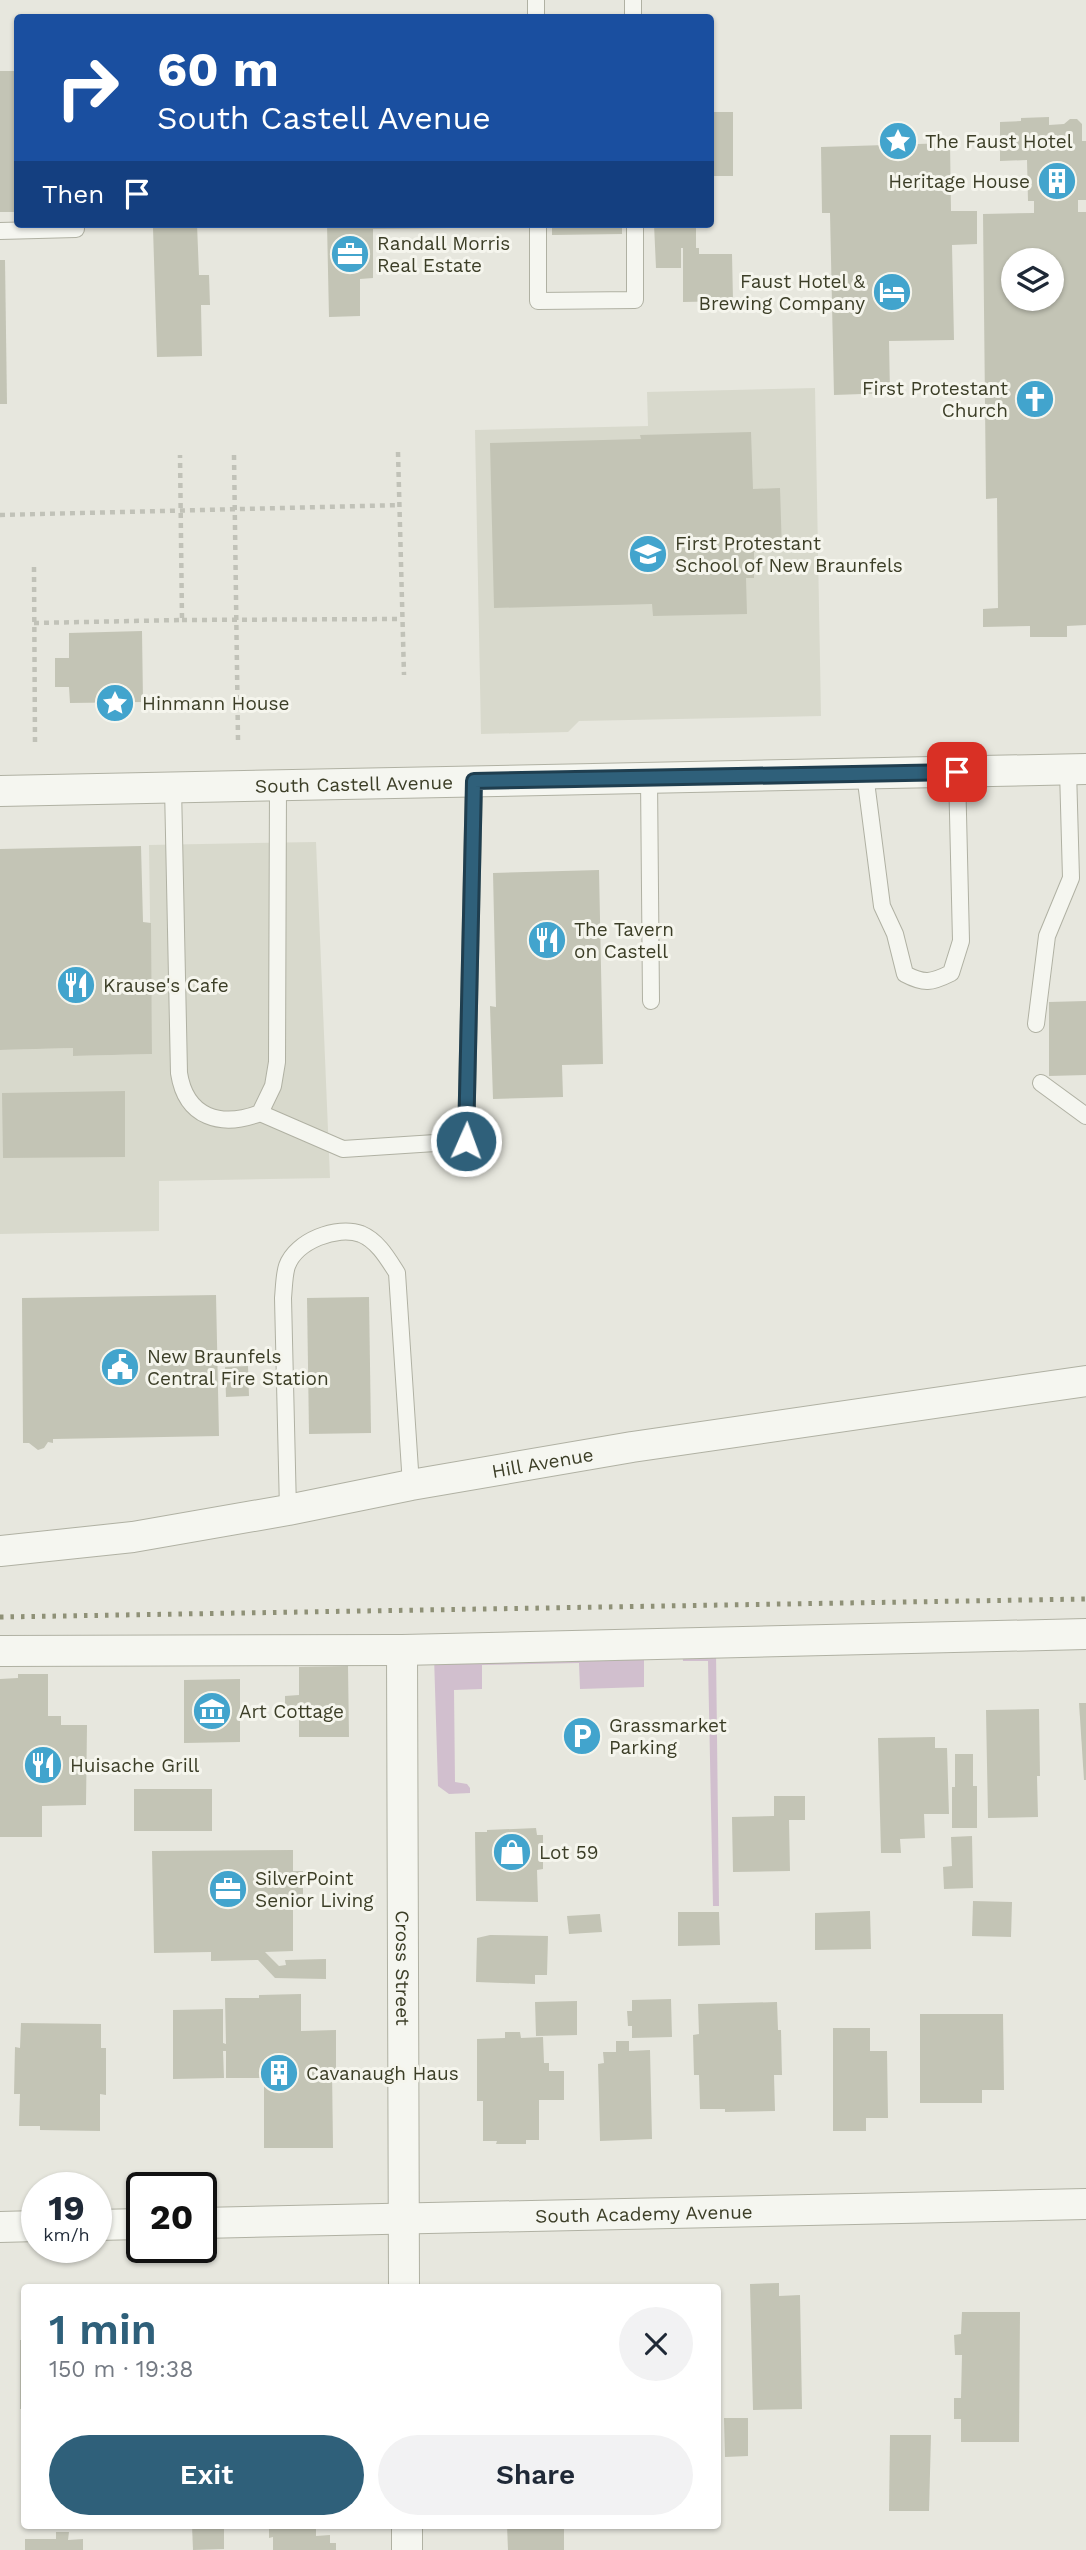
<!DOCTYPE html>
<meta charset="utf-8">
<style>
:root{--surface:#fff;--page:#f2f2f3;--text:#1f2937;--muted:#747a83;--accent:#2f607a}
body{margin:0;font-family:"Work Sans",sans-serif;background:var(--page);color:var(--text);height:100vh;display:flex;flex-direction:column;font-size:26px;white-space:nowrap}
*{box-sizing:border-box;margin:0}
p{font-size:23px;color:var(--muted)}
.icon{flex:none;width:38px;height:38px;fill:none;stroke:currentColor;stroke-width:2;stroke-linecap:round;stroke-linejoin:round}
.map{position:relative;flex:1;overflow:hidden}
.side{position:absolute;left:21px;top:2284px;width:700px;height:245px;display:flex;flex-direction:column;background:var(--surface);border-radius:7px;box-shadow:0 2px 5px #0004}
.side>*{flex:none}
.hud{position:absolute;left:14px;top:14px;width:700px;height:214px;border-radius:7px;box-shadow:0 2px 5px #0004;background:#1a4fa0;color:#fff;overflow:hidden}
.tools{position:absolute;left:1001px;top:248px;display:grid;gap:14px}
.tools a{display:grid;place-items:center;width:63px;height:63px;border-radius:50%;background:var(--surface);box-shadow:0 2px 5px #0004;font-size:35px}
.speed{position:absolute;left:21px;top:2172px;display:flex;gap:14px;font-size:35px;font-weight:700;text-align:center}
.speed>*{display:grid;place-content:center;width:91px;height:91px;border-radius:50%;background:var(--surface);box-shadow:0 2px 5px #0004;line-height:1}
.speed small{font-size:18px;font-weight:400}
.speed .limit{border:4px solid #111;border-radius:10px;background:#fff;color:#111}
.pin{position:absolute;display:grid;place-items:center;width:60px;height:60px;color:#fff;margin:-30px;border-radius:14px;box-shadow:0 4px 10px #0006}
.me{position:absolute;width:77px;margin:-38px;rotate:2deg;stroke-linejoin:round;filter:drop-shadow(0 0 5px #0008)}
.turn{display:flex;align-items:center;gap:24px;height:147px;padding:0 28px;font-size:32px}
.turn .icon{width:91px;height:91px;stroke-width:2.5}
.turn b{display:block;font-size:49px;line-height:60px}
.then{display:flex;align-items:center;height:66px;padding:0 28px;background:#0003;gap:14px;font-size:26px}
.round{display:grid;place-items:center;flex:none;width:74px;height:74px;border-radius:37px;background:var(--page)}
.overview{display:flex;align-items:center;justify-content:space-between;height:119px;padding:0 28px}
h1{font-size:42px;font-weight:600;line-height:52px;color:var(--accent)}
.action{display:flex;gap:14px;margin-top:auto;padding:14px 28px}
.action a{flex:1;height:80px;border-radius:42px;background:var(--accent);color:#fff;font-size:28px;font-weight:600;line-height:80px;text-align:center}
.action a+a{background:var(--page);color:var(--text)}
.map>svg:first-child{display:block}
.built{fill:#d8d9cc}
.green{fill:#d1bfce}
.building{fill:#c3c4b5;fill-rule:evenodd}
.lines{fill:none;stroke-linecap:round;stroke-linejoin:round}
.lane-casing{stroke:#b0b1a3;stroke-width:18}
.street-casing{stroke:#b0b1a3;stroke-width:32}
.path{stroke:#c1c2b8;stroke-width:4.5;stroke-dasharray:5 5;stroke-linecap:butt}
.lane{stroke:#f5f6f0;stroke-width:16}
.street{stroke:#f5f6f0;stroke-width:30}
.rail{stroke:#8f9177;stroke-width:5;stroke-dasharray:3.5 7;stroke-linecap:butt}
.route-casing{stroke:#1f3e4f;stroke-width:18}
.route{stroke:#2f607a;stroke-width:12}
.labels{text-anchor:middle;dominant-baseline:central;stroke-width:6;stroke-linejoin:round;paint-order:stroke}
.poi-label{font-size:19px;fill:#3c3e27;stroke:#f5f5ed;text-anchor:start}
.street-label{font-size:19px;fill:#3c3e27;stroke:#f5f5ed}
</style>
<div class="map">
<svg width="1086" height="2550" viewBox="0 0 1086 2550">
<rect width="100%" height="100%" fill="#e7e7de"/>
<g class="built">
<polygon points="815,388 821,716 579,721 568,732 481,734 475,430 648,426 647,392"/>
<polygon points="316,842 330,1178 159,1181 159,1231 0,1234 0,1050 73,1048 74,1056 152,1054 149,845"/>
</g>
<g class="green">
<polygon points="682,1651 716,1651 719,1906 713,1906 708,1661 683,1661"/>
<polygon points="644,1652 644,1687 580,1689 579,1663 482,1665 482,1689 454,1690 455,1782 467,1784 470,1788 470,1793 449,1794 438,1786 434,1656"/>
</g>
<g class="building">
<rect x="0" y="71" width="18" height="141"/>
<rect x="710" y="112" width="23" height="64"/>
<path d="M1049 117V125L1064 124 1070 119H1077L1082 124V141H1086V200H1078V212H1086V625L1067 626V637H1030V626L983 627V609L998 608 997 498 986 499 983 214 1034 213V201H1028L1027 160 1000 161V122L1021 121V118ZM1013 261H1052V299H1013Z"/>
<polygon points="950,143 951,211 977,211 977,244 952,245 954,340 889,341 890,393 834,395 830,213 822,213 821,147"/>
<polygon points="150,224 197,224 199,275 209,275 210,305 201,305 202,356 157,357 153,228 150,228"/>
<polygon points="327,224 451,224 451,228 373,229 373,278 360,279 360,316 329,317"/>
<polygon points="552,224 622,224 622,234 552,235"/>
<polygon points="654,224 696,224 696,248 699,248 699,254 732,254 733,301 683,302 683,248 681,248 681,268 656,268"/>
<polygon points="0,260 5,260 7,404 0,404"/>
<polygon points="751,432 753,489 780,488 782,552 754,552 754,578 746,578 747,614 653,616 652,604 494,608 490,443 641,439 640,435"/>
<polygon points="142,631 143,702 70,703 69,687 55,687 55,658 69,658 69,633"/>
<polygon points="141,846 143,922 151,923 152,1054 73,1056 73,1048 0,1050 0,849"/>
<polygon points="599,870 603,1064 562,1065 563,1097 493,1099 490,1006 496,1007 493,873"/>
<polygon points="1086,1001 1086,1075 1049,1076 1049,1002"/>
<polygon points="125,1091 125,1157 3,1158 2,1093"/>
<polygon points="216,1295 219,1436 53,1439 53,1443 48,1442 44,1448 38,1450 29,1443 23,1443 22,1298"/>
<polygon points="369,1297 371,1433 309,1434 307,1298"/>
<polygon points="248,1366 249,1396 226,1397 225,1367"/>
<polygon points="348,1666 349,1737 299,1737 299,1711 285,1711 285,1696 299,1695 299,1667"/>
<polygon points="18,1674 48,1674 48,1716 61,1716 61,1725 87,1725 86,1805 42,1806 42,1837 0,1837 0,1679 18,1678"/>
<polygon points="240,1679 240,1742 184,1743 184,1680"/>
<polygon points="1079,1703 1086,1703 1086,1780 1084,1780"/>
<polygon points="1039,1709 1040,1776 1037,1776 1038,1817 988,1818 986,1710"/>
<polygon points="935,1737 935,1748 947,1748 949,1814 924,1814 925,1838 900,1839 901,1853 881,1853 878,1738"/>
<polygon points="955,1754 973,1754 973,1786 977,1786 977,1828 952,1828 952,1787 955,1787"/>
<rect x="134" y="1789" width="78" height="42"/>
<polygon points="774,1796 805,1796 805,1820 789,1820 790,1871 733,1872 732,1817 774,1816"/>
<polygon points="536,1828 537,1835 543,1835 543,1869 537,1870 538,1902 476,1901 475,1832 487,1832 487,1830"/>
<polygon points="972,1836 973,1888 944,1889 943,1867 952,1866 951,1837"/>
<polygon points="293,1850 293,1871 303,1871 303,1908 293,1908 293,1951 265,1952 279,1966 286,1965 285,1960 326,1959 326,1979 275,1978 258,1960 211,1961 211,1952 154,1953 152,1851"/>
<polygon points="973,1901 1012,1902 1011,1937 972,1936"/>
<polygon points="870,1911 871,1949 815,1950 815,1913"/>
<polygon points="678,1912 719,1912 720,1945 678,1946"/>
<polygon points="600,1914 602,1932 569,1934 567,1916"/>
<polygon points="490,1935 548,1936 547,1975 535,1975 535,1984 476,1982 477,1938"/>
<polygon points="301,1994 301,2031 336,2030 336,2069 332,2069 333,2148 264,2148 264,2078 226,2078 226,2051 223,2051 224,2078 173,2079 173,2010 223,2009 223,2043 226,2044 225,1998 259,1998 259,1995"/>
<polygon points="671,1999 672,2037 632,2038 632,2026 628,2026 627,2011 632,2011 632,2000"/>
<polygon points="577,2001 577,2035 536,2036 535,2002"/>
<polygon points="777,2002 778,2030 781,2030 782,2075 774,2075 775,2111 725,2112 725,2109 700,2109 699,2075 694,2075 693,2035 699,2034 698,2004"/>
<polygon points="920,2014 1003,2014 1004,2090 982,2090 982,2103 920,2103"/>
<polygon points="21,2023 101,2024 101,2048 106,2048 106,2095 100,2094 100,2131 40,2130 40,2126 19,2126 20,2094 14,2094 15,2047 20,2048"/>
<polygon points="833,2028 870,2028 870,2051 887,2051 888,2118 866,2118 866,2131 833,2131"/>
<polygon points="505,2032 520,2032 521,2038 543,2037 544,2063 549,2063 549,2071 564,2071 564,2100 539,2100 539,2140 526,2140 526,2144 496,2144 497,2141 483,2141 483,2101 477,2101 477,2039 505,2038"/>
<polygon points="616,2041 629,2041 629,2051 650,2050 652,2139 600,2141 598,2064 604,2063 603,2052 616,2052"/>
<polygon points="779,2283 779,2296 800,2295 802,2409 753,2410 750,2284"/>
<polygon points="962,2312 1020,2312 1019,2442 961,2442 961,2419 954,2419 954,2398 961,2398 962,2355 955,2355 954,2335 961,2334"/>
<rect x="20" y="2340" width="4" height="69"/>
<polygon points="724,2418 748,2418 748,2456 725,2457"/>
<polygon points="890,2435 931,2435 929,2511 889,2511"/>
<polygon points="192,2525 224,2525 224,2549 193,2550"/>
<polygon points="274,2525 316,2525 316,2536 330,2535 330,2543 336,2543 336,2550 273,2550 273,2537 269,2538 269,2529 274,2529"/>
<polygon points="507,2525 564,2525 564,2550 508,2550"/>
<polygon points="56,2532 69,2532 68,2540 83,2539 83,2550 25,2550 25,2539 56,2539"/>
</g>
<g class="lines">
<g class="lane-casing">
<g id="lane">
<polyline points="536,0 536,18"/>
<polyline points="633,0 633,18"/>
<polyline points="538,224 538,301 635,300 635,224"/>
<polyline points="0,231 76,229"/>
<path d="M865 774 882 906 895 934 905 974C924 984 931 983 951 973L961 941 957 772"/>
<polyline points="649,778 651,1001"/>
<path d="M173 787 179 1073C186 1118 221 1128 260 1113L273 1086 277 1062 278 786"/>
<polyline points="1036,1024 1047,936 1071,878 1068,770"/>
<polyline points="1041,1083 1086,1116"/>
<polyline points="260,1113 343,1149 466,1141 474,781"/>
<path d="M288 1510 283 1298C284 1288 284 1275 287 1266 296 1241 337 1225 361 1234 378 1241 388 1259 397 1273L411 1485"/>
</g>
</g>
<g class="street-casing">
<g id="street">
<path id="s1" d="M0 791 1086 769"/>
<path id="s2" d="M0 1551 133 1537 288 1510 411 1485 632 1447 1086 1381"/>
<path id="s3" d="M402 1650 404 2287"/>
<polyline points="0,1651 402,1650 1086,1634"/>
<path id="s4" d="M201 2223 1086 2204"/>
<polyline points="96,2225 142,2224"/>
<polyline points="0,2227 37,2226"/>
<polyline points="407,2525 407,2550"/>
</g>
</g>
<g class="path">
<polyline points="398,452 404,675"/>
<polyline points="234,455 238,740"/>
<polyline points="0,515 400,505"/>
<polyline points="34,567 35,743"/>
<polyline points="182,620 402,619"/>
<polyline points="34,623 182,620 180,455"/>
</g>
<use href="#lane" class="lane"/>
<use href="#street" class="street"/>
<polyline class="rail" points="0,1617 1086,1599"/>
</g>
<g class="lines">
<g class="route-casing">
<polyline id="route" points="466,1141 474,781 957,772"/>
</g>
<use href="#route" class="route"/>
</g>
<defs>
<g id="sight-disc" transform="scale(2.0125)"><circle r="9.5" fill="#42a4cd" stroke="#f5f5ed"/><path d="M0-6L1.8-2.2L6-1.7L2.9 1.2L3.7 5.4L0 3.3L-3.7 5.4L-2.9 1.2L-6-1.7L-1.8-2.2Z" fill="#fff"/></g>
<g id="building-disc" transform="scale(2.0125)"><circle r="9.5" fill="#42a4cd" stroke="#f5f5ed"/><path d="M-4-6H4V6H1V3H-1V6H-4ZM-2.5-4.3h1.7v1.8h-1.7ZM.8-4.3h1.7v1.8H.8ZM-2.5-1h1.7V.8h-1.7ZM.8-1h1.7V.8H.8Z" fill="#fff"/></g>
<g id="office-disc" transform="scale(2.0125)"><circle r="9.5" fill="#42a4cd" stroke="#f5f5ed"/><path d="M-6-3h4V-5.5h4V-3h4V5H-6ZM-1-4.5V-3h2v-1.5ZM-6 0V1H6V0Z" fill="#fff"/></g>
<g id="hotel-disc" transform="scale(2.0125)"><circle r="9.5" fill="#42a4cd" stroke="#f5f5ed"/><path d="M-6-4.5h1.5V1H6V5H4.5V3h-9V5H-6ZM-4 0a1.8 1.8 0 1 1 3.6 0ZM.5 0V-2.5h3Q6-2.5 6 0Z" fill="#fff"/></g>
<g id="church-disc" transform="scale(2.0125)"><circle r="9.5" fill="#42a4cd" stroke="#f5f5ed"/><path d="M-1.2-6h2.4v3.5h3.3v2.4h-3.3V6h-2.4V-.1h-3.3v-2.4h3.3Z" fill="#fff"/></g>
<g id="school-disc" transform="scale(2.0125)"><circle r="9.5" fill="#42a4cd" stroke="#f5f5ed"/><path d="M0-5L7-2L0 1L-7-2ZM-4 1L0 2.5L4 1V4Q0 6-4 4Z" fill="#fff"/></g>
<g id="restaurant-disc" transform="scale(2.0125)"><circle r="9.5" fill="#42a4cd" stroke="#f5f5ed"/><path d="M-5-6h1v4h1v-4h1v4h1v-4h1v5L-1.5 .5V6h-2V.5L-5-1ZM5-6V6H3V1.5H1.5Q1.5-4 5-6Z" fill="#fff"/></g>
<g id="civic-disc" transform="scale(2.0125)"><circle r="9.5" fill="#42a4cd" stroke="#f5f5ed"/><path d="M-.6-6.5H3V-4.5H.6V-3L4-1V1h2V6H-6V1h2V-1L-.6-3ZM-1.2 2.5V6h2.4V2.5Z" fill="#fff"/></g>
<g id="museum-disc" transform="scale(2.0125)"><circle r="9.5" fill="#42a4cd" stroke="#f5f5ed"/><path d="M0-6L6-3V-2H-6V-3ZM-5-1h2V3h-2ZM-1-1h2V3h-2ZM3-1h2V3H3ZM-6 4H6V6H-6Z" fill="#fff"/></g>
<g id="parking-disc" transform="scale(2.0125)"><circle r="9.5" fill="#42a4cd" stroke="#f5f5ed"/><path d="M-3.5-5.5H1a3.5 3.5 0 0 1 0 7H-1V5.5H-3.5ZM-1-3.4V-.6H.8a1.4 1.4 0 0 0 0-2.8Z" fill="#fff"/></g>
<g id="shop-disc" transform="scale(2.0125)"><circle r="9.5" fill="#42a4cd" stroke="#f5f5ed"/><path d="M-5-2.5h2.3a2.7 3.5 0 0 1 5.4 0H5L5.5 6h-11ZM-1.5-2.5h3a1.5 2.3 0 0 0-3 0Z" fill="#fff"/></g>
</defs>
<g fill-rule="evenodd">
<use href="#sight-disc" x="898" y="141"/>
<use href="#building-disc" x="1057" y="181"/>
<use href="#office-disc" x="350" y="254"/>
<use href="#hotel-disc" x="892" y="292"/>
<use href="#church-disc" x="1035" y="399"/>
<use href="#school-disc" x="648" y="554"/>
<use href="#sight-disc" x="115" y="703"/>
<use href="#restaurant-disc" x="547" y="940"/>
<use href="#restaurant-disc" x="76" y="985"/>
<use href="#civic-disc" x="120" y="1367"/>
<use href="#museum-disc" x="212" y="1711"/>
<use href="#parking-disc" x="582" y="1736"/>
<use href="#restaurant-disc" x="43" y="1765"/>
<use href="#shop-disc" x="512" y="1852"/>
<use href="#office-disc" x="228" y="1889"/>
<use href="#building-disc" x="279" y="2073"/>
</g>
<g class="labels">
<g class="poi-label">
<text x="925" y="141">The Faust Hotel</text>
<text x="1030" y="181" text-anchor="end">Heritage House</text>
<text x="377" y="243">Randall Morris<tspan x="377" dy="22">Real Estate</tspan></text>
<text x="865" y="281" text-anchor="end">Faust Hotel &amp;<tspan x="865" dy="22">Brewing Company</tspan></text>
<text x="1008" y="388" text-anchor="end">First Protestant<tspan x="1008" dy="22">Church</tspan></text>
<text x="675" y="543">First Protestant<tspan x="675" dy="22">School of New Braunfels</tspan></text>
<text x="142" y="703">Hinmann House</text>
<text x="574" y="929">The Tavern<tspan x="574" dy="22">on Castell</tspan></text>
<text x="103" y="985">Krause's Cafe</text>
<text x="147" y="1356">New Braunfels<tspan x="147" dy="22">Central Fire Station</tspan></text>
<text x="239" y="1711">Art Cottage</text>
<text x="609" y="1725">Grassmarket<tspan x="609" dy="22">Parking</tspan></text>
<text x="70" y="1765">Huisache Grill</text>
<text x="539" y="1852">Lot 59</text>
<text x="255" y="1878">SilverPoint<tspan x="255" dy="22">Senior Living</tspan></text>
<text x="306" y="2073">Cavanaugh Haus</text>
</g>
<g class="street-label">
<text stroke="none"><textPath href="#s1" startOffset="354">South Castell Avenue</textPath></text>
<text stroke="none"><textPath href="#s2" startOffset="550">Hill Avenue</textPath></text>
<text stroke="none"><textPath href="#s3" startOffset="318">Cross Street</textPath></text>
<text stroke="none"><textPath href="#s4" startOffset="443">South Academy Avenue</textPath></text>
</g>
</g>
</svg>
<div class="tools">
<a><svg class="icon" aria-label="layers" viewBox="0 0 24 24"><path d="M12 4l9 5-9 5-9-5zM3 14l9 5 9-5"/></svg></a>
</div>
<div class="speed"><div>19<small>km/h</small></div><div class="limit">20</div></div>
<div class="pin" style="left:957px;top:772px;background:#d93025"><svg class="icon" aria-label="arrive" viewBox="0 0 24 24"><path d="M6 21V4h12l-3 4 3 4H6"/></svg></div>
<svg class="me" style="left:466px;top:1141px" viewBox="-20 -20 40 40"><circle r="17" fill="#2f607a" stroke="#fff" stroke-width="3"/><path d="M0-11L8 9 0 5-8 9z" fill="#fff"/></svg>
<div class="hud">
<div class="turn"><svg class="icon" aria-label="right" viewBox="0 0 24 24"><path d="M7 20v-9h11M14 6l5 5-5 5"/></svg><div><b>60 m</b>South Castell Avenue</div></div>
<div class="then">Then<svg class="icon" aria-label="arrive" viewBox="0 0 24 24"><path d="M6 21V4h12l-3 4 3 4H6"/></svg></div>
</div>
<section class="side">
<div class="overview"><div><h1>1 min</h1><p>150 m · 19:38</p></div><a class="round"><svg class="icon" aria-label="close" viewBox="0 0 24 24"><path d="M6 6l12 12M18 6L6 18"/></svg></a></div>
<div class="action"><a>Exit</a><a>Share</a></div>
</section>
</div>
